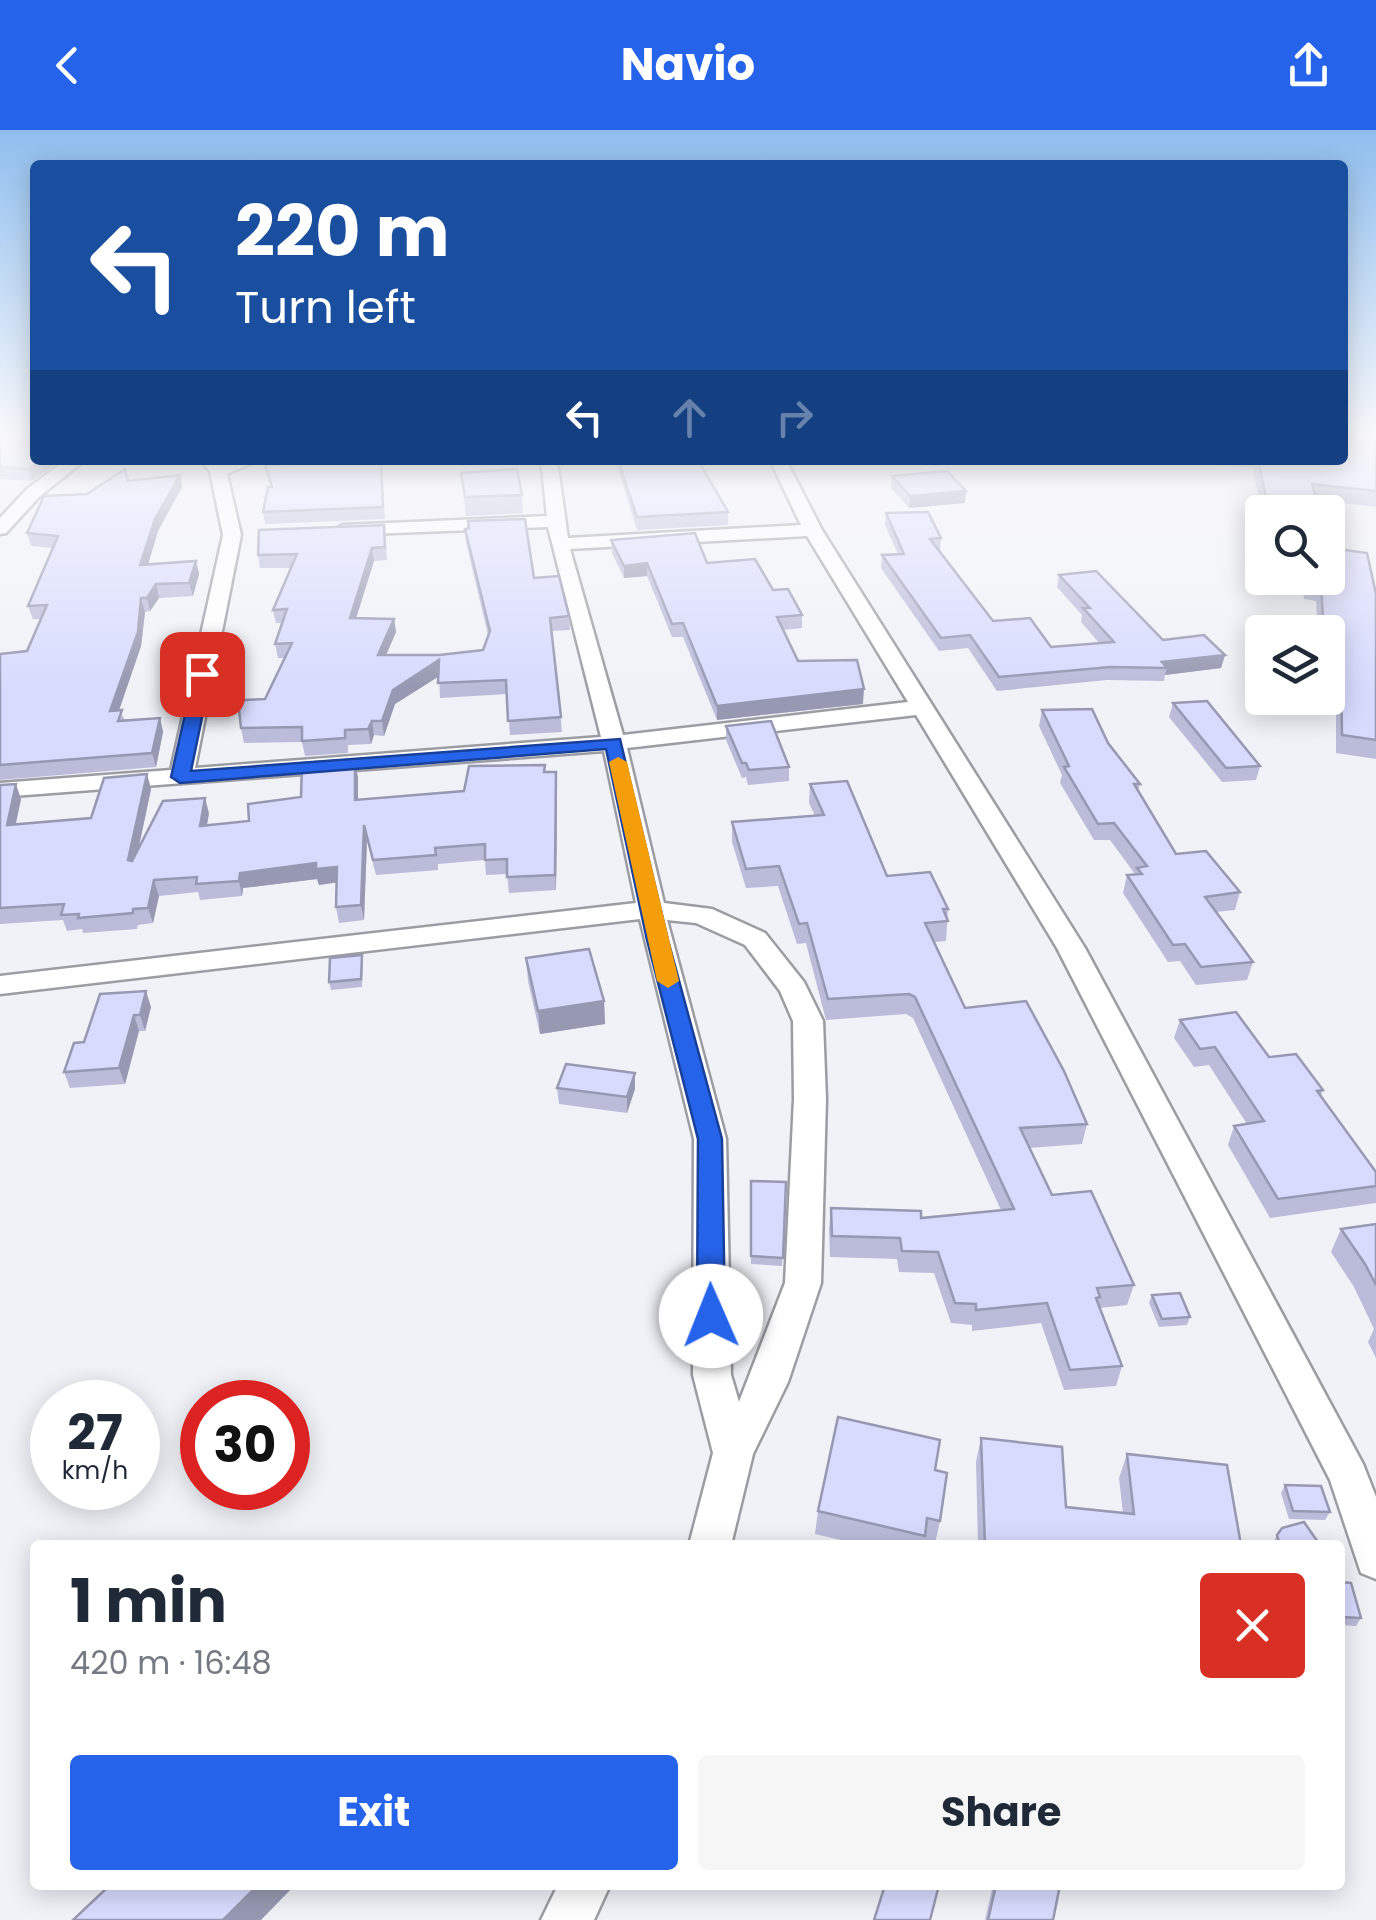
<!DOCTYPE html>
<meta charset="utf-8">
<style>
:root{--surface:#fff;--page:#f6f6f7;--text:#1f2937;--muted:#747a83;--accent:#2563eb}
body{margin:0;font-family:Poppins,sans-serif;background:var(--page);color:var(--text);height:100vh;display:flex;flex-direction:column;font-size:38px;white-space:nowrap}
*{box-sizing:border-box;margin:0}
p{font-size:32px;color:var(--muted)}
.icon{flex:none;width:55px;height:55px;fill:none;stroke:currentColor;stroke-width:2;stroke-linecap:round;stroke-linejoin:round}
.map{position:relative;flex:1;overflow:hidden}
.side{position:absolute;left:30px;top:1410px;width:1315px;height:350px;display:flex;flex-direction:column;background:var(--surface);border-radius:10px;box-shadow:0 5px 25px #0003}
.side>*{flex:none}
.hud{position:absolute;left:30px;top:30px;width:1318px;height:305px;border-radius:10px;box-shadow:0 5px 25px #0003;background:#1a4fa0;color:#fff;overflow:hidden}
.buttons{position:absolute;left:1245px;top:365px;display:grid;gap:20px}
.buttons a{display:grid;place-items:center;width:100px;height:100px;border-radius:10px;background:var(--surface);box-shadow:0 5px 25px #0003;font-size:50px}
.speed{position:absolute;left:30px;top:1250px;display:flex;gap:20px;font-size:50px;font-weight:700;text-align:center}
.speed>*{display:grid;place-content:center;width:130px;height:130px;border-radius:50%;background:var(--surface);box-shadow:0 5px 25px #0003;line-height:1}
.speed small{font-size:25px;font-weight:400}
.speed .limit{border:15px solid #d22;background:#fff;color:#111}
.pin{position:absolute;display:grid;place-items:center;width:85px;height:85px;color:#fff;margin:-42px;border-radius:20px;box-shadow:0 5px 15px #0006}
.me{position:absolute;width:110px;margin:-55px;rotate:359deg;stroke-linejoin:round;filter:drop-shadow(0 0 8px #0008)}
.turn{display:flex;align-items:center;gap:35px;height:210px;padding:0 40px;font-size:45px}
.turn .icon{width:130px;height:130px;stroke-width:2.5}
.turn b{display:block;font-size:70px;line-height:85px}
.lanes{display:flex;align-items:center;height:95px;padding:0 40px;background:#0003;justify-content:center;gap:50px;direction:ltr}
.lanes .off{opacity:.35}
.round{display:grid;place-items:center;flex:none;width:105px;height:105px;border-radius:10px;background:var(--page)}
.head{display:flex;align-items:center;justify-content:space-between;height:170px;padding:0 40px}
h1{font-size:60px;font-weight:700;line-height:75px}
.primary-button{display:flex;gap:20px;margin-top:auto;padding:20px 40px}
.primary-button a{flex:1;height:115px;border-radius:10px;background:var(--accent);color:#fff;font-size:40px;font-weight:700;line-height:115px;text-align:center}
.primary-button a+a{background:var(--page);color:var(--text)}
header{display:flex;justify-content:space-between;align-items:center;height:130px;padding:0 40px;background:var(--accent);color:#fff;font-size:45px;font-weight:700}
.map>svg:first-child{display:block}
.lines{fill:none;stroke-linecap:round;stroke-linejoin:round}
.street-casing{stroke:#9c9da3;stroke-width:5}
.street{fill:#fff;fill-rule:evenodd}
.wall{fill:#babcda}
.shaded-wall{fill:#9799b2}
.building{fill:#d8dbfe;stroke:#9799b2;stroke-width:2.5}
.route{fill:#2563eb;stroke:#184099;stroke-width:2.5}
.slow{fill:#f59e0b}
</style>
<header><svg class="icon" aria-label="back" viewBox="0 0 24 24"><path d="M15 5l-7 7 7 7"/></svg>Navio<svg class="icon" aria-label="share" viewBox="0 0 24 24"><path d="M12 15V3M7 8l5-5 5 5M5 13v7h14v-7"/></svg></header>
<div class="map">
<svg width="1376" height="1790" viewBox="0 0 1376 1790">
<rect width="100%" height="100%" fill="#f1f2f8"/>
<g class="lines">
<g class="street-casing">
<g id="street">
<polygon points="66,330 85,330 39,367 6,403 0,404 0,388 27,359"/>
<path d="M201 330H218L221 334 259 330 227 344 241 405 195 638 601 607 548 397 343 405 334 400 343 395 547 386 541 330H557L568 408 801 395 770 330H786L822 400 1085 818 1363 1334 1376 1367V1449L1361 1443 1330 1350 1057 818 916 585 627 618 664 773 712 779 765 803 804 852 823 891 826 969 821 1153 788 1252 753 1324 731 1415H689L713 1323 693 1245 694 1009 640 789 0 864V846L636 773 604 621 0 667V653L171 640 223 405 210 342ZM807 406 908 572 623 605 570 419ZM667 790 696 793 745 815 780 861 793 891 794 969 785 1153 739 1272 731 1245 726 1009Z"/>
<polygon points="558,1755 610,1755 594,1790 541,1790"/>
</g>
</g>
<use href="#street" class="street"/>
</g>
<g class="wall">
<polygon points="0,306 35,330 60,330 32,351 0,349"/>
<polygon points="1376,306 1376,377 1317,370 1320,382 1262,382 1262,386 1253,338 1178,332 1178,330 1342,330"/>
<polygon points="595,330 698,330 728,382 728,395 637,400 616,334 596,335"/>
<polygon points="265,335 382,342 385,389 265,394 263,382 271,357"/>
<polygon points="461,343 522,365 523,383 466,386"/>
<polygon points="180,345 182,357 158,401 148,434 196,431 199,444 193,466 159,468 150,481 145,482 141,516 119,580 125,590 160,588 163,602 156,637 0,650 0,524 27,521 41,489 33,489 28,476 53,418 31,416 27,403 87,364 128,351"/>
<polygon points="892,346 966,361 965,373 909,378 891,358"/>
<polygon points="886,383 941,408 940,421 993,491 1051,517 1100,514 1081,492 1082,485 1057,457 1059,445 1163,510 1225,525 1221,538 1165,545 1164,551 1107,550 997,561 968,518 939,521 881,438 882,425 898,424 885,395"/>
<polygon points="384,395 387,430 374,431 356,488 394,489 396,502 386,525 439,525 483,520 488,505 466,412 465,399 534,448 569,486 570,500 552,501 562,602 510,605 507,564 440,568 439,546 395,574 384,606 374,605 371,614 348,615 348,623 305,626 302,612 244,613 241,598 265,569 285,528 278,528 275,514 282,493 276,493 273,480 291,438 260,438 258,425"/>
<polygon points="611,410 707,433 773,460 802,485 802,498 783,500 798,531 863,574 717,590 683,507 672,507 647,446 624,448 612,423"/>
<polygon points="1330,418 1376,464 1376,629 1336,623 1336,560 1328,559 1328,502 1318,502 1316,471 1304,469 1302,448 1328,448"/>
<polygon points="1173,573 1260,636 1256,650 1222,652 1169,587"/>
<polygon points="1042,580 1108,613 1140,654 1138,661 1176,724 1240,762 1235,780 1216,782 1253,832 1247,850 1196,855 1180,831 1168,832 1123,763 1127,745 1135,744 1110,710 1094,710 1060,653 1062,645 1039,596"/>
<polygon points="726,596 789,637 789,651 748,655 746,647 742,648 726,610"/>
<polygon points="545,635 545,642 557,657 556,760 509,763 507,744 486,745 485,730 438,734 438,740 376,745 367,710 364,790 339,793 336,777 336,752 319,755 317,749 243,758 242,766 200,770 198,762 159,766 153,793 138,795 137,799 83,803 82,799 67,801 63,790 0,794 0,655 21,669 16,694 91,688 147,644 151,659 138,720 209,683 207,695 249,691 301,667 358,647 358,670 464,661"/>
<polygon points="810,654 887,746 948,779 946,811 934,812 965,878 1087,994 1082,1014 1029,1018 1052,1065 1134,1155 1127,1175 1100,1178 1122,1236 1116,1256 1064,1260 1041,1193 972,1201 972,1195 951,1193 934,1143 899,1142 897,1129 830,1127 829,1099 831,1078 921,1088 1001,1080 913,888 906,884 826,890 806,813 797,814 778,756 746,758 732,712 732,692 815,686 809,673"/>
<polygon points="526,828 604,871 605,894 540,904 528,851"/>
<polygon points="363,833 362,857 331,860 329,852"/>
<polygon points="151,877 145,901 139,901 125,954 70,958 64,942 84,912"/>
<polygon points="1180,890 1269,927 1323,960 1321,966 1376,1042 1376,1073 1270,1088 1228,1015 1234,996 1247,994 1209,935 1194,937 1174,908"/>
<polygon points="635,943 635,959 627,983 559,974 557,958"/>
<polygon points="751,1051 786,1052 782,1136 751,1134"/>
<polygon points="1376,1094 1376,1228 1368,1212 1374,1199 1354,1157 1331,1122 1341,1099"/>
<polygon points="1152,1165 1190,1187 1187,1195 1159,1197 1149,1173"/>
<polygon points="981,1308 1066,1377 1123,1383 1119,1348 1127,1324 1241,1415 978,1415 976,1332"/>
<polygon points="935,1340 940,1391 935,1414 924,1411 923,1415 862,1415 815,1404 818,1381"/>
<polygon points="1285,1355 1330,1382 1325,1390 1289,1389 1281,1363"/>
<polygon points="1277,1405 1320,1415 1274,1415 1273,1413"/>
<polygon points="1340,1452 1361,1488 1356,1496 1340,1495"/>
<polygon points="993,1755 1060,1755 1053,1790 985,1790"/>
</g>
<g class="shaded-wall">
<polygon points="40,330 60,330 32,351 28,339"/>
<polygon points="180,345 182,357 158,401 144,448 140,435 155,389"/>
<polygon points="966,361 965,373 909,378 910,366"/>
<polygon points="372,418 374,431 352,501 350,488"/>
<polygon points="196,431 199,444 193,466 189,453"/>
<polygon points="647,433 647,446 624,448 624,436"/>
<polygon points="156,454 159,468 150,481 147,468"/>
<polygon points="141,468 145,482 141,516 114,595 110,581"/>
<polygon points="394,489 396,502 380,539 378,525"/>
<polygon points="1225,525 1221,538 1165,545 1167,538 1162,532"/>
<polygon points="439,530 441,545 395,574 384,606 382,591 393,560"/>
<polygon points="864,559 863,574 717,590 717,576"/>
<polygon points="160,588 163,602 156,637 152,623"/>
<polygon points="372,591 374,605 371,614 368,599"/>
<polygon points="355,633 358,647 358,685 355,670"/>
<polygon points="556,642 557,657 556,760 555,745"/>
<polygon points="147,644 151,659 133,745 128,730"/>
<polygon points="16,654 21,669 12,710 7,695"/>
<polygon points="205,668 209,683 204,711 200,696"/>
<polygon points="364,695 367,710 364,790 361,775"/>
<polygon points="316,733 337,737 340,752 319,755 317,749 243,758 242,766 239,751 240,743"/>
<polygon points="154,750 159,766 153,793 148,778"/>
<polygon points="146,861 151,877 145,901 140,885"/>
<polygon points="604,871 605,894 540,904 538,881"/>
<polygon points="134,885 139,901 125,954 119,938"/>
<polygon points="635,943 635,959 627,983 627,967"/>
<polygon points="258,1755 295,1755 261,1790 223,1790"/>
</g>
<g class="building">
<polygon points="0,306 35,306 35,330 40,330 28,339 0,337"/>
<polygon points="1342,306 1376,306 1376,361 1312,354 1320,382 1269,381 1258,330 1342,330"/>
<polygon points="381,330 383,377 263,382 268,357 272,357 265,335"/>
<polygon points="618,330 698,330 728,382 637,387"/>
<polygon points="125,339 128,351 180,345 155,389 140,435 196,431 189,453 156,454 147,468 141,468 138,502 110,581 122,580 118,591 160,588 152,623 0,635 0,524 27,521 47,475 28,476 58,406 27,403 44,366 87,364"/>
<polygon points="517,339 522,365 465,367 461,343"/>
<polygon points="947,341 966,361 910,366 892,346"/>
<polygon points="928,382 941,408 930,409 993,491 1030,488 1051,517 1114,512 1083,478 1090,478 1059,445 1096,441 1163,510 1204,505 1225,525 1162,532 1167,538 1110,537 999,547 970,505 941,508 882,425 904,424 886,383"/>
<polygon points="525,389 534,448 559,446 569,486 550,488 561,587 508,591 506,550 438,553 439,530 393,560 382,591 372,591 368,599 345,600 345,608 302,611 302,597 241,598 239,580 244,570 265,569 292,513 275,514 287,479 273,480 297,424 258,425 259,400 384,395 385,417 372,418 350,488 394,489 378,525 439,525 483,520 490,501 465,399 469,398 468,391"/>
<polygon points="695,403 707,433 755,429 773,460 788,459 802,485 777,487 798,531 857,530 864,559 717,576 683,493 672,494 647,433 624,436 611,410"/>
<polygon points="1328,409 1330,418 1367,423 1376,464 1376,610 1342,605 1341,543 1328,541 1328,502 1324,502 1321,455 1309,453 1308,448 1328,448"/>
<polygon points="1207,571 1260,636 1226,638 1173,573"/>
<polygon points="1092,579 1108,613 1140,654 1134,654 1176,724 1206,721 1240,762 1205,767 1253,832 1201,837 1185,814 1173,815 1127,745 1142,744 1137,738 1147,736 1114,693 1098,694 1064,637 1069,636 1042,580"/>
<polygon points="771,591 789,637 749,640 746,633 742,633 726,596"/>
<polygon points="346,630 355,633 355,670 464,661 469,636 545,635 544,642 556,642 555,745 507,747 507,729 485,730 485,714 435,718 436,725 373,730 364,695 361,775 336,777 337,737 316,739 316,733 240,743 239,751 196,754 197,747 154,750 148,778 133,779 133,783 78,788 79,784 61,785 64,774 0,778 0,655 16,654 7,695 91,688 104,648 147,644 128,730 132,731 163,671 205,668 200,696 249,691 248,674 301,667 302,633"/>
<polygon points="847,651 887,746 930,742 948,779 943,779 948,791 925,793 965,878 1026,871 1064,941 1087,994 1020,998 1052,1065 1091,1061 1134,1155 1097,1158 1100,1167 1096,1168 1122,1236 1070,1240 1047,1173 976,1180 976,1174 955,1173 938,1122 902,1121 900,1108 832,1106 831,1078 921,1081 921,1088 1014,1079 915,867 909,864 828,869 807,793 799,794 779,736 746,739 732,692 824,685 810,654"/>
<polygon points="589,819 604,871 538,881 526,828"/>
<polygon points="362,825 361,849 329,852 330,828"/>
<polygon points="146,861 140,885 134,885 119,938 64,942 74,913 84,912 100,864"/>
<polygon points="1236,882 1269,927 1296,924 1323,960 1317,961 1376,1042 1376,1056 1278,1069 1234,996 1264,991 1215,917 1200,919 1180,890"/>
<polygon points="566,934 635,943 627,967 557,958"/>
<polygon points="751,1051 786,1052 783,1128 751,1126"/>
<polygon points="1376,1094 1376,1155 1365,1134 1341,1099"/>
<polygon points="1180,1163 1190,1187 1162,1189 1152,1165"/>
<polygon points="838,1287 940,1310 935,1340 947,1343 940,1391 927,1388 925,1406 818,1381"/>
<polygon points="981,1308 1062,1317 1066,1377 1134,1384 1127,1324 1227,1335 1241,1415 985,1415"/>
<polygon points="1285,1355 1321,1356 1330,1382 1293,1381"/>
<polygon points="1304,1392 1320,1415 1280,1415 1277,1405 1282,1398"/>
<polygon points="1340,1452 1351,1453 1361,1488 1340,1487"/>
<polygon points="110,1755 258,1755 223,1790 73,1790"/>
<polygon points="885,1755 939,1755 930,1790 874,1790"/>
<polygon points="996,1755 1060,1755 1053,1790 988,1790"/>
</g>
<linearGradient id="sky" x2="0" y2="1"><stop stop-color="#8fbeee"/><stop offset="0.55" stop-color="#f9f9fc"/><stop offset="1" stop-color="#f9f9fc" stop-opacity="0"/></linearGradient>
<rect width="1376" height="557" fill="url(#sky)"/>
<polygon class="route" points="202,539 211,544 191,641 620,609 668,810 722,1009 725,1186 721,1193 711,1197 701,1193 697,1186 698,1009 647,810 606,619 180,653 171,647 194,544"/>
<polygon class="slow" points="618,627 627,632 679,851 668,858 657,851 609,632"/>
</svg>
<div class="buttons">
<a><svg class="icon" aria-label="search" viewBox="0 0 24 24"><circle cx="10" cy="10" r="6"/><path d="M15 15l6 6"/></svg></a>
<a><svg class="icon" aria-label="layers" viewBox="0 0 24 24"><path d="M12 4l9 5-9 5-9-5zM3 14l9 5 9-5"/></svg></a>
</div>
<div class="speed"><div>27<small>km/h</small></div><div class="limit">30</div></div>
<div class="pin" style="left:202px;top:544px;background:#d93025"><svg class="icon" aria-label="arrive" viewBox="0 0 24 24"><path d="M6 21V4h12l-3 4 3 4H6"/></svg></div>
<svg class="me" style="left:711px;top:1186px" viewBox="-20 -20 40 40"><circle r="19" fill="#fff"/><path d="M0-13L10 11 0 6-10 11z" fill="#2563eb"/></svg>
<div class="hud">
<div class="turn"><svg class="icon" aria-label="left" viewBox="0 0 24 24"><path d="M17 20v-9H6M10 6l-5 5 5 5"/></svg><div><b>220 m</b>Turn left</div></div>
<div class="lanes"><svg class="icon" aria-label="left" viewBox="0 0 24 24"><path d="M17 20v-9H6M10 6l-5 5 5 5"/></svg><svg class="icon off" aria-label="ahead" viewBox="0 0 24 24"><path d="M12 20V5M6 11l6-6 6 6"/></svg><svg class="icon off" aria-label="right" viewBox="0 0 24 24"><path d="M7 20v-9h11M14 6l5 5-5 5"/></svg></div>
</div>
<section class="side">
<div class="head"><div><h1>1 min</h1><p>420 m · 16:48</p></div><a class="round" style="background:#d93025;color:#fff"><svg class="icon" aria-label="close" viewBox="0 0 24 24"><path d="M6 6l12 12M18 6L6 18"/></svg></a></div>
<div class="primary-button"><a>Exit</a><a>Share</a></div>
</section>
</div>
